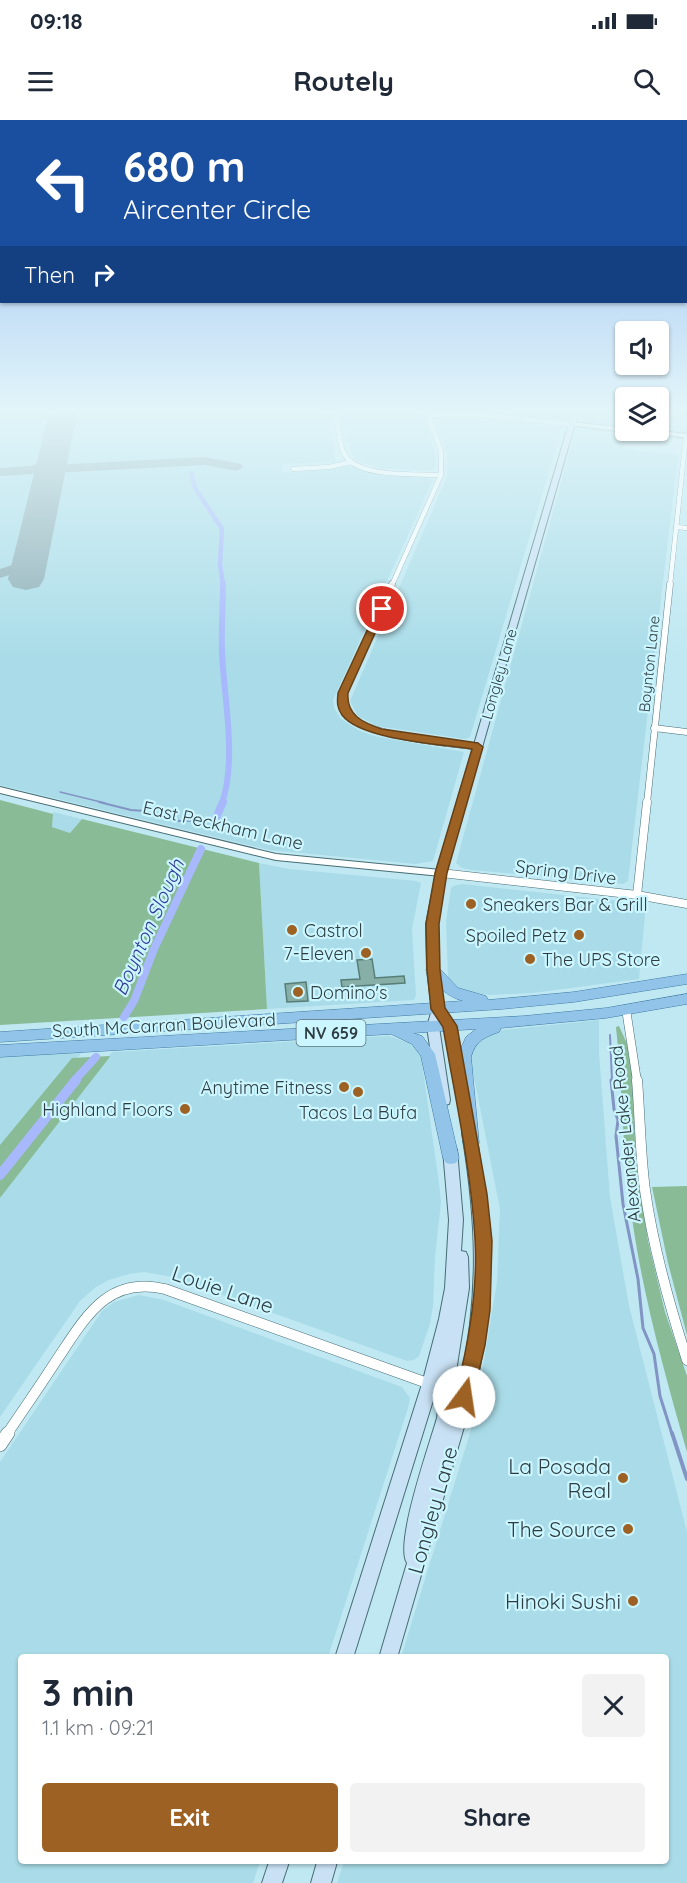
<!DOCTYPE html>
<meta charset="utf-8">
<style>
:root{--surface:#fff;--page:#f2f2f3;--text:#1f2937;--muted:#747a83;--accent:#9d6223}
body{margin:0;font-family:Quicksand,sans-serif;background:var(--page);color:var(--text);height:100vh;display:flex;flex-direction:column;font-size:22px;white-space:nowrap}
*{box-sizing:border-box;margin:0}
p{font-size:20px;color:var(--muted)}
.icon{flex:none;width:33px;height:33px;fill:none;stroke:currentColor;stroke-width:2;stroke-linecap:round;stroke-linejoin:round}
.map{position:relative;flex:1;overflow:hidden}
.side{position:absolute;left:18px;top:1534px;width:651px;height:210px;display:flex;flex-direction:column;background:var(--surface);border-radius:6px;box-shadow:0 2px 4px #0004}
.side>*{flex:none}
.top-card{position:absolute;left:0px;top:0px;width:687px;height:183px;box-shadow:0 2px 4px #0004;background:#1a4fa0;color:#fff;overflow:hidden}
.controls{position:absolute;left:615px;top:201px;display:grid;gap:12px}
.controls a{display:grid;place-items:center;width:54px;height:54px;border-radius:6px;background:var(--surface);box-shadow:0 2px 4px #0004;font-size:30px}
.pin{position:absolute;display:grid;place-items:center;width:51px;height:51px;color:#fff;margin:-26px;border:3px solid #fff;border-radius:50%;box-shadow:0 2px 6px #0007}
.me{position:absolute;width:66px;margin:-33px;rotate:14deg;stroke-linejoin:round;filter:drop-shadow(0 0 4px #0008)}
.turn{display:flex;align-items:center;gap:21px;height:126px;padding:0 24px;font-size:27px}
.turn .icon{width:78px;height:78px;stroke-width:2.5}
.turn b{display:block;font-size:42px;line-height:51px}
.then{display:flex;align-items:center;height:57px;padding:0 24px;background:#0003;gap:12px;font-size:22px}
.round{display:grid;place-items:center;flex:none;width:63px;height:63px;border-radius:6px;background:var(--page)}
.summary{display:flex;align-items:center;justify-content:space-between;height:102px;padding:0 24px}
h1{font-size:36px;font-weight:700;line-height:45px}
.primary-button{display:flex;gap:12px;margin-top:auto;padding:12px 24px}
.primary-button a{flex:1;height:69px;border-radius:6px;background:var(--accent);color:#fff;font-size:24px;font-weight:700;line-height:69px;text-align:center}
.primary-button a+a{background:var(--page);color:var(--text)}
.status{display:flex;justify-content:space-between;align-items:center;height:42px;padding:0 30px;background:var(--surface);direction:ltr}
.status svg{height:16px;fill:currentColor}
header{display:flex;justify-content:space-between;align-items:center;height:78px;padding:0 24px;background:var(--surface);font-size:27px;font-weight:700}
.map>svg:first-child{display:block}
.built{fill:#a9dce8}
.green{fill:#8abb97}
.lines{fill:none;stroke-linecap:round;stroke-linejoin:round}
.stream-far3{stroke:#8294c4;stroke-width:1.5}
.stream-far2{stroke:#8294c4;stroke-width:2}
.stream-far1{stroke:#8294c4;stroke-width:3}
.stream{stroke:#8294c4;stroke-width:4}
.canal-far3{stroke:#a7b9fc;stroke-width:4.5}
.canal-far2{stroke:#a7b9fc;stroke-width:6}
.canal-far1{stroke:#a7b9fc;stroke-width:8}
.canal{stroke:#a7b9fc;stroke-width:10}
.taxiway{fill:#8cacb4;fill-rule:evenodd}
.runway{fill:#8cacb4;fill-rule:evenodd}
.building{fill:#87afa8;stroke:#567d77;stroke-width:1.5}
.minor-far4-casing{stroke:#476d75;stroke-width:5}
.minor-far3-casing{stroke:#476d75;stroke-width:7}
.minor-far2-casing{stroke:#476d75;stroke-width:9}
.minor-far1-casing{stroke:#476d75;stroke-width:11}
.minor-casing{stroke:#476d75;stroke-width:14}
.tertiary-casing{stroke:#476d75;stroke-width:2}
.secondary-casing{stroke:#476d75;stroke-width:2}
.primary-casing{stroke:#3f7ba4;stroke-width:1}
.minor-far4{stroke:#fff;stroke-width:4.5}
.minor-far3{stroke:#fff;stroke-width:6}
.minor-far2{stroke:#fff;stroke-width:8}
.minor-far1{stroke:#fff;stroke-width:10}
.minor{stroke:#fff;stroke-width:13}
.tertiary{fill:#fff;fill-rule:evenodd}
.secondary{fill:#c8e1f4;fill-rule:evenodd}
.primary{fill:#91c4e8;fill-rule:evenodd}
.route{fill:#9d6223;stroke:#664017;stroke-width:1.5}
.poi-dot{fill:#9d6223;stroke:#ccf6ff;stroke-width:2}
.labels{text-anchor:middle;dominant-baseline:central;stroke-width:4.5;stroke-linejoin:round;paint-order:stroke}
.far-street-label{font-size:15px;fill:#2d3d41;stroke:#ccf6ff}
.shield{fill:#ccf6ff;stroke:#5d747a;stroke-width:1.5}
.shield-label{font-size:16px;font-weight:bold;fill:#2d3d41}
.street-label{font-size:18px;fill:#2d3d41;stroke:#ccf6ff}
.poi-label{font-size:18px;fill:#2d3d41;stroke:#ccf6ff;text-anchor:start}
.water-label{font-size:20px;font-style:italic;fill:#323d9b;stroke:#ccf6ff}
.near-street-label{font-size:21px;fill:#2d3d41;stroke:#ccf6ff}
.near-poi-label{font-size:21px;fill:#2d3d41;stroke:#ccf6ff;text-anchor:end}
</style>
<div class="status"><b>09:18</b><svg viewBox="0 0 49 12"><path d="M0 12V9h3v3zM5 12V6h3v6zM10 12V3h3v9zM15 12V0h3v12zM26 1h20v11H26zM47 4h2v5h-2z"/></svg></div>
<header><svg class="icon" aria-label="menu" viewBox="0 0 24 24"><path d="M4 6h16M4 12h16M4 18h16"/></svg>Routely<svg class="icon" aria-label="search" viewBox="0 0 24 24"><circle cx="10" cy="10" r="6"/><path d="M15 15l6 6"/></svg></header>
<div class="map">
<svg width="687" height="1763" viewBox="0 0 687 1763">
<rect width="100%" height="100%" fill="#bfe8f2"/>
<g class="built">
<polygon points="0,293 327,293 336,342 283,344 281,347 284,352 301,353 302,350 348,346 372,352 426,356 433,360 333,580 334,588 341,599 360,611 374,616 464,632 433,741 415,744 270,730 0,665"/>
<polygon points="341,293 422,293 435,332 435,349 429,351 380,348 357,341 352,336"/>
<polygon points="477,293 568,293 565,299 561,301"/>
<polygon points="583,293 625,293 625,307 579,302"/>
<polygon points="658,293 687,293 687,313 659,310"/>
<polygon points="442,298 475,298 562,307 473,607 470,617 465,619 377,606 358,596 350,581 447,357 447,334 436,299"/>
<polygon points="582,308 627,313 624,329 678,335 628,761 623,764 472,750 462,748 456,743 572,323 577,309"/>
<polygon points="53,692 82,699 70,713 52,707"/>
<polygon points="259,743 289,749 416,761 421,763 412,809 416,875 414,880 267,889"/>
<polygon points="463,764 646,784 639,859 533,873 489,875 459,870 449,863 448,857 446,801 451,768 453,766"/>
<polygon points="599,900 599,933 610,1077 629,1186 687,1412 687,1763 337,1763 344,1742 666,1742 666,1538 401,1537 474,1300 497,1162 500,1089 470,937 475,923 494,911"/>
<polygon points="389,916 407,922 417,929 421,936 439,1063 441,1082 435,1136 433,1186 430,1204 419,1236 414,1240 407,1241 172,1157 144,1152 129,1154 109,1160 96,1167 80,1181 0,1297 0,1078 112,932"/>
<polygon points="82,932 0,1032 0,937"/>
<polygon points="139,1175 164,1180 402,1267 410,1278 408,1288 328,1537 21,1538 21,1742 260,1742 253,1763 0,1763 0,1342 102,1191 114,1182"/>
</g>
<g class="green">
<polygon points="0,680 53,694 52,707 70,713 82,699 259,743 267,889 0,905"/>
<path d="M619 906 629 928 632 951 636 1043 648 1121 665 1192 687 1256V1332C663 1248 639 1162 629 1075 622 1019 622 962 616 907Z"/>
<polygon points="110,936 109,938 0,1078 0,1025 72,938"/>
<polygon points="687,1066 687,1215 668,1143 652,1067"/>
</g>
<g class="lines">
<polyline class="stream-far3" points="60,672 105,683"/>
<g class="stream-far2">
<polyline points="99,682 131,690 145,691 179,701 214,700"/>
<polyline points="610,915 612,961"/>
</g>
<polyline class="stream-far1" points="611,960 614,989 618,1000 616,1016 623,1084 638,1159 643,1208 654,1234 660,1276 672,1314"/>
<polyline class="stream" points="672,1313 687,1359"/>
<polyline class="canal-far3" points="191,353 195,368 222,409 220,444 223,465"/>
<path class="canal-far2" d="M222 683C237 639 224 578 222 533 221 510 223 486 223 464"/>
<g class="canal-far1">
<polyline points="212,707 223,682"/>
<polyline points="124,897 134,881 154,829 201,729"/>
<polyline points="74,961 96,937"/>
</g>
<polyline class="canal" points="0,1055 76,960"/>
<g class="taxiway">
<polygon points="53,337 59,341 54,345 205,337 241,344 243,347 237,351 205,345 51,353 45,349 33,354 0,356 0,348 31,346"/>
<polygon points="31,432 38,436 25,450 0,458 0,449 15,444 26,433"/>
</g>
<polygon class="runway" points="49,293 77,293 44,459 39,467 26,470 13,467 8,459"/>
</g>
<g class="building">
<polygon points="372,839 375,858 404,856 405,863 342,867 341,860 360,859 357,840"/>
<polygon points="306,862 308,881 287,882 285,864"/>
</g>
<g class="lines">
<g class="minor-far4-casing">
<g id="minor-far4">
<path d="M336 293C339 307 338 328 348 339 364 357 418 354 441 355"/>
<polyline points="428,295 482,295 571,304"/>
<polyline points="293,349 329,347 352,342"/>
<polyline points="676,407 687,408"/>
<polyline points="392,465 441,355 441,331 427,293"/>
<polyline points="670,465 686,316"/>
</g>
</g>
<g class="minor-far3-casing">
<g id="minor-far3">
<path d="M392 464 343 573C343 577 343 583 344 587 354 617 450 623 478 627"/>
<polyline points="654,608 687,612"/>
<polyline points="647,683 670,464"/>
</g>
</g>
<g class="minor-far2-casing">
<g id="minor-far2">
<polyline points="441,753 637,775 687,784"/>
<polyline points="637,775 647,682"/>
<polyline points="626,889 637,961"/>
</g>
</g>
<g class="minor-far1-casing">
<g id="minor-far1">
<path d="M637 960C640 996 640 1033 645 1070 653 1128 669 1184 687 1240"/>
<path d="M7 1314C23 1290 40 1266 56 1241 84 1200 106 1155 165 1169L430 1264"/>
</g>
</g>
<g class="minor-casing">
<polyline id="minor" points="0,1325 8,1313"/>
</g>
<g class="tertiary-casing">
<g id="tertiary">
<polygon points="571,302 626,308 626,310 628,310 626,312 569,305 569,303"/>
<polygon points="632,310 653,310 687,314 687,318"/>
<polygon points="0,667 276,734 441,750 446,753 441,756 276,740 0,673"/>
</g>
</g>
<g class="secondary-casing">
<g id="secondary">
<polygon points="572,293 578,293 446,753 438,804 439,850 444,888 456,906 467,969 466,973 461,974 456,973 455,969 444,907 441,902 439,907 450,980 449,984 444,985 439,984 438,980 427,907 432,889 427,850 426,804 436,753"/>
<path d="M469 1007 474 1009 476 1013 486 1078 490 1138 487 1197 483 1229 477 1262 397 1538H379L407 1443C394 1424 430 1323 437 1298L439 1281 435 1274 353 1538H335L422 1264 439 1199 445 1168 449 1100 443 1030 445 1026 450 1024 455 1026 457 1030 463 1100 461 1131 466 1132 468 1137 469 1168 455 1258 460 1266 461 1262C479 1171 477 1104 462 1013L464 1009Z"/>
<polygon points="269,1742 289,1742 282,1763 262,1763"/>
<polygon points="317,1742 337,1742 331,1763 311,1763"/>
</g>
</g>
<g class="primary-casing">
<g id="primary">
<path d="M433 845 438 847 458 868 486 876 488 880 574 872 687 854V864L574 882 502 889 0 922V912L463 881C446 876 435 865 426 850Z"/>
<path d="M687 874V884L606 898 501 908 499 912C485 917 475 921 471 937L479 1023 476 1027 471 1029 466 1027 463 1023 457 937 466 917 476 909 413 913 422 916 435 934 459 1038 456 1043 451 1044 446 1043 443 1038 421 936 412 924 391 914 0 937V925L524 896 606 888Z"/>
</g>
</g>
<use href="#minor-far4" class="minor-far4"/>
<use href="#minor-far3" class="minor-far3"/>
<use href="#minor-far2" class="minor-far2"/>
<use href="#minor-far1" class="minor-far1"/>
<use href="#minor" class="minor"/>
<use href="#tertiary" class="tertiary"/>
<use href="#secondary" class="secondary"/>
<use href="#primary" class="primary"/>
</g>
<linearGradient id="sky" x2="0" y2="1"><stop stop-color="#8eb6f0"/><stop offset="0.54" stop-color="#e2f5f9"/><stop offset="1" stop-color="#e2f5f9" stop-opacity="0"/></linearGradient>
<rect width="687" height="539" fill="url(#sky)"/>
<path class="route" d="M378 487 386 489 348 573C346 595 363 603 382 609L478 623 483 627 447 753 439 804 440 850 445 888 457 906 487 1074 492 1121 490 1190 485 1225 473 1277 471 1283 464 1286 458 1283 455 1277C468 1225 478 1173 475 1119 471 1048 455 977 443 907L431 889 427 850 426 804 435 753 472 629C441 624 361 620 342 595 337 588 337 582 338 573Z"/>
<g class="poi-dot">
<circle cx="471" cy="784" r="6"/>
<circle cx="292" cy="810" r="6"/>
<circle cx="579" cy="815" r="6"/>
<circle cx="366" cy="833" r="6"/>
<circle cx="530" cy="839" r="6"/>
<circle cx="298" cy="872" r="6"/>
<circle cx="344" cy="967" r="6"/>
<circle cx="358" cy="972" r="6"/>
<circle cx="185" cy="989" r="6"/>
<circle cx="623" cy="1358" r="6"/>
<circle cx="628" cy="1409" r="6"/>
<circle cx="633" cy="1481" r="6"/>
</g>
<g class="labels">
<g class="far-street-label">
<text transform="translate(649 544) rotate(-84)">Boynton Lane</text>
<text transform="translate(499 554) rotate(-74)">Longley Lane</text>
</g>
<rect class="shield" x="296.5" y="900" width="69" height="26" rx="4.5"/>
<g class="shield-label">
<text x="331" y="913">NV 659</text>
</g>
<g class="street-label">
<text transform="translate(223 705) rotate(13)">East Peckham Lane</text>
<text transform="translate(566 752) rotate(7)">Spring Drive</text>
<text transform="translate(164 905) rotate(-3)">South McCarran Boulevard</text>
<text transform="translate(625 1014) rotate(-96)">Alexander Lake Road</text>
</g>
<g class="poi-label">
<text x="483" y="784">Sneakers Bar &amp; Grill</text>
<text x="304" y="810">Castrol</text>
<text x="567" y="815" text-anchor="end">Spoiled Petz</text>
<text x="354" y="833" text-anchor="end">7-Eleven</text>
<text x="542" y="839">The UPS Store</text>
<text x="310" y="872">Domino's</text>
<text x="332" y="967" text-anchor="end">Anytime Fitness</text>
<text x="173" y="989" text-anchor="end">Highland Floors</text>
<text x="358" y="992" text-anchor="middle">Tacos La Bufa</text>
</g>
<g class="water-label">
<text transform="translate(148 807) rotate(-66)">Boynton Slough</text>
</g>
<g class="near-street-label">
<text transform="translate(223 1169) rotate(19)">Louie Lane</text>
<text transform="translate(432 1390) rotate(-74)">Longley Lane</text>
</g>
<g class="near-poi-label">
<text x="611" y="1346">La Posada<tspan x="611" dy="24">Real</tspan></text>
<text x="616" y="1409">The Source</text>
<text x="621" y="1481">Hinoki Sushi</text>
</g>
</g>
</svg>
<div class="controls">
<a><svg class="icon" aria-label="sound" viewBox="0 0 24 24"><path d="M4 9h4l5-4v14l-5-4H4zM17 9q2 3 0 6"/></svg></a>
<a><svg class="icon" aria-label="layers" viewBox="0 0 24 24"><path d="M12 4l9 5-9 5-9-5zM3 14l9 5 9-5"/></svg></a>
</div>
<div class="pin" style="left:382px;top:489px;background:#d93025"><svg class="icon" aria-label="arrive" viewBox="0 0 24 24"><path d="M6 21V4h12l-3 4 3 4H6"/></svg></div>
<svg class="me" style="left:464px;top:1277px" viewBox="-20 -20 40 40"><circle r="19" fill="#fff"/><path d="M0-13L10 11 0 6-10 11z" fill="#9d6223"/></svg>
<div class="top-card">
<div class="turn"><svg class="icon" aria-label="left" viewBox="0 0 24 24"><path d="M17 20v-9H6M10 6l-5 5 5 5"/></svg><div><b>680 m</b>Aircenter Circle</div></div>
<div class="then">Then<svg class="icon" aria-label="right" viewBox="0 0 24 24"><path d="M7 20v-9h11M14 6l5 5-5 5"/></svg></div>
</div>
<section class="side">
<div class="summary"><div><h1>3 min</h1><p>1.1 km · 09:21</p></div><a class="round"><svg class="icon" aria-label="close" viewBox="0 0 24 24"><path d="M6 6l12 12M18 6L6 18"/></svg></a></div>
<div class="primary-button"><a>Exit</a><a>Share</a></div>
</section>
</div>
